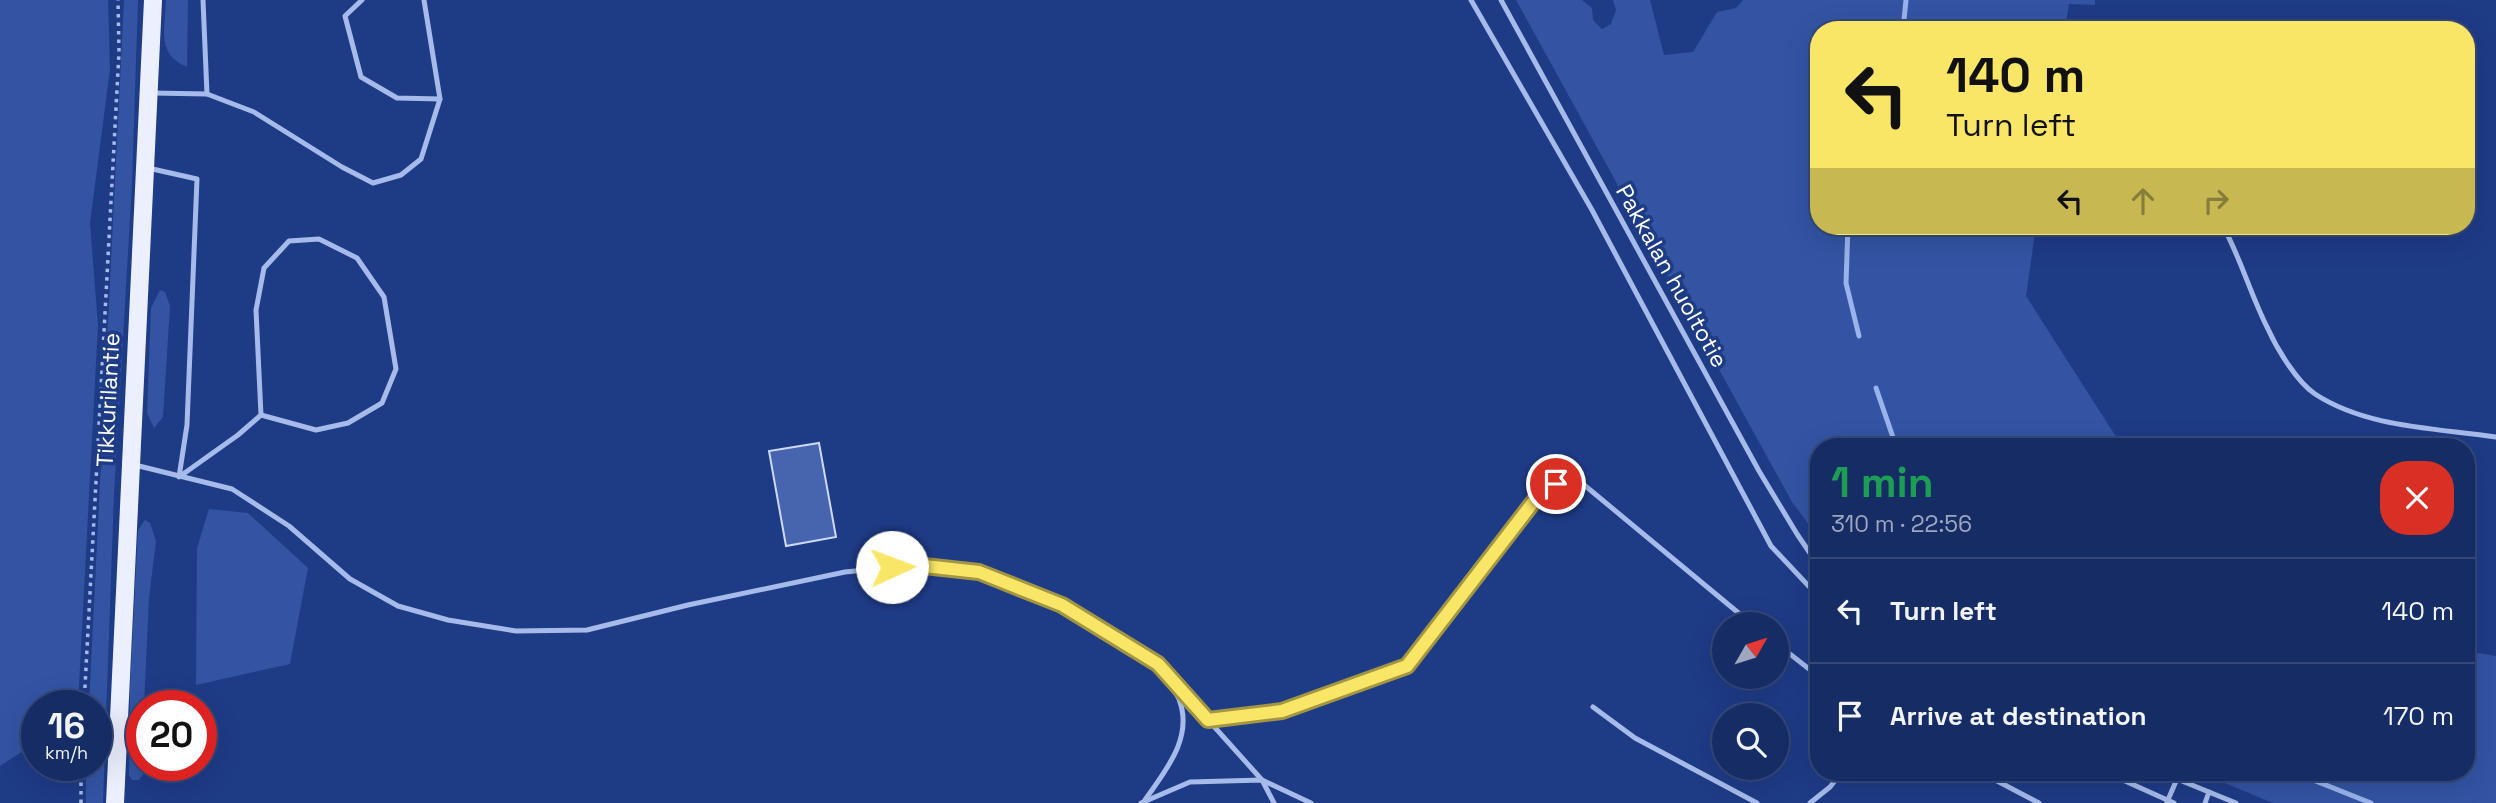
<!DOCTYPE html>
<meta charset="utf-8">
<style>
:root{--surface:#162c64;--page:#23386d;--text:#f1f3f6;--muted:#9ea7bf;--line:#354878}
body{margin:0;font-family:"Space Grotesk",sans-serif;background:var(--page);color:var(--text);height:100vh;display:flex;flex-direction:column;font-size:26px;white-space:nowrap}
*{box-sizing:border-box;margin:0}
p{font-size:23px;color:var(--muted)}
.icon{flex:none;width:38px;height:38px;fill:none;stroke:currentColor;stroke-width:2;stroke-linecap:round;stroke-linejoin:round}
.map{position:relative;flex:1;overflow:hidden}
.details{position:absolute;left:1810px;top:438px;width:665px;height:343px;display:flex;flex-direction:column;background:var(--surface);border-radius:28px;box-shadow:0 7px 28px #0002,0 0 0 2px var(--line)}
.details>*{flex:none}
.banner{position:absolute;left:1810px;top:21px;width:665px;height:214px;border-radius:28px;box-shadow:0 7px 28px #0002,0 0 0 2px var(--line);background:#f9e666;color:#111;overflow:hidden}
.needle{width:46px;rotate:51deg}
.buttons{position:absolute;left:1712px;top:612px;display:grid;gap:14px}
.buttons a{display:grid;place-items:center;width:77px;height:77px;border-radius:50%;background:var(--surface);box-shadow:0 7px 28px #0002,0 0 0 2px var(--line);font-size:35px}
.speed{position:absolute;left:21px;top:690px;display:flex;gap:14px;font-size:35px;font-weight:700;text-align:center}
.speed>*{display:grid;place-content:center;width:91px;height:91px;border-radius:50%;background:var(--surface);box-shadow:0 7px 28px #0002,0 0 0 2px var(--line);line-height:1}
.speed small{font-size:18px;font-weight:400}
.speed .limit{border:10px solid #d22;background:#fff;color:#111}
.pin{position:absolute;display:grid;place-items:center;width:60px;height:60px;color:#fff;margin:-30px;border:4px solid #fff;border-radius:50%;box-shadow:0 2px 7px #0007}
.me{position:absolute;width:77px;margin:-38px;rotate:88deg;stroke-linejoin:round;filter:drop-shadow(0 0 5px #0008)}
.turn{display:flex;align-items:center;gap:24px;height:147px;padding:0 21px;font-size:32px}
.turn .icon{width:91px;height:91px;stroke-width:2.5}
.turn b{display:block;font-size:49px;line-height:60px}
.lanes{display:flex;align-items:center;height:66px;padding:0 21px;background:#0003;justify-content:center;gap:35px;direction:ltr}
.lanes .off{opacity:.35}
.round{display:grid;place-items:center;flex:none;width:74px;height:74px;border-radius:28px;background:var(--page)}
.summary{display:flex;align-items:center;justify-content:space-between;height:119px;padding:0 21px}
h1{font-size:42px;font-weight:700;line-height:52px;color:#1e9e55}
ul{padding:0;list-style:none}
li{display:flex;align-items:center;gap:21px;height:105px;padding:0 21px;border-top:2px solid var(--line)}
li div{flex:1}
li b{display:block;font-size:26px}
li em{font-style:normal}
.map>svg:first-child{display:block}
.green{fill:#3254a3}
.lines{fill:none;stroke-linecap:round;stroke-linejoin:round}
.stream{stroke:#9ab3ec;stroke-width:5}
.building{fill:#4765ae;stroke:#ccd9f8;stroke-width:2}
.path{stroke:#a7bbea;stroke-width:3.5;stroke-dasharray:3.5 5;stroke-linecap:butt}
.service{stroke:#a7bbea;stroke-width:5}
.primary{stroke:#ebeffe;stroke-width:18}
.route-casing{stroke:#a29642;stroke-width:18}
.route{stroke:#f9e666;stroke-width:12}
.labels{text-anchor:middle;dominant-baseline:central;stroke-width:7;stroke-linejoin:round;paint-order:stroke}
.street-label{font-size:23px;fill:#fff;stroke:#1e3b86}
</style>
<div class="map">
<svg width="2496" height="803" viewBox="0 0 2496 803">
<rect width="100%" height="100%" fill="#1e3b86"/>
<g class="green">
<polygon points="0,0 108,0 110,69 90,223 98,325 78,705 37,705 37,742 0,766"/>
<polygon points="124,0 138,0 132,184 114,494 103,803 86,803 86,765 96,765 96,705 89,705"/>
<path d="M166 0H188L187 67C156 54 165 29 166 0Z"/>
<polygon points="1516,0 1582,0 1592,8 1593,20 1602,29 1611,24 1616,10 1613,0 1650,0 1664,55 1693,52 1717,12 1736,8 1743,0 2095,0 2095,5 2069,4 2065,30 1818,30 1818,226 2036,226 2026,296 2122,446 1818,446 1818,537 1792,502"/>
<polygon points="160,290 165,292 170,306 163,417 154,428 147,413 151,308"/>
<polygon points="209,509 248,513 308,568 290,664 196,685 197,548"/>
<polygon points="145,520 150,523 156,541 149,598 144,705 142,705 144,773 139,780 132,780 129,775 130,688 138,530"/>
<polygon points="2466,651 2496,656 2496,803 2273,803 2198,772 2466,772"/>
</g>
<g class="lines">
<g class="stream">
<polyline points="1903,30 1906,0"/>
<polyline points="1848,226 1846,283 1859,336"/>
<polyline points="1876,388 1896,446"/>
<polyline points="2293,772 2371,803"/>
</g>
</g>
<polygon class="building" points="819,443 836,537 786,546 769,451"/>
<g class="lines">
<g class="path">
<polyline points="84,705 119,52 118,0"/>
<polyline points="81,803 81,765"/>
</g>
<g class="service">
<polyline points="203,0 207,94"/>
<polyline points="362,0 345,16 361,77 397,98 440,99"/>
<polyline points="1471,0 1592,210 1771,546 1818,596"/>
<polyline points="1501,0 1759,471 1797,534 1818,565"/>
<polyline points="2195,30 2196,25"/>
<polyline points="152,93 207,94 254,112 342,167 373,183 401,175 421,159 440,99 424,0"/>
<polyline points="148,168 197,179 187,425 179,477 238,435 261,415 256,310 264,268 289,241 319,239 357,258 384,297 396,369 382,403 348,423 316,430 261,415"/>
<path d="M2223 226C2241 259 2251 296 2268 329 2277 349 2297 382 2315 394 2367 428 2436 428 2496 437"/>
<polyline points="135,465 232,489 289,526 350,579 398,606 448,620 516,631 587,630 688,605 845,572 915,565 979,572 1062,605 1158,664 1262,780 1274,803"/>
<polyline points="1776,643 1818,676"/>
<polyline points="1593,707 1635,738 1757,803"/>
<polyline points="1208,720 1281,711 1407,666 1538,496 1556,484 1583,484 1753,625"/>
<polyline points="1980,772 2039,803"/>
<polyline points="2105,772 2174,803"/>
<polyline points="2160,772 2236,803"/>
<path d="M1145 800C1165 771 1194 738 1179 699 1175 691 1169 683 1164 675"/>
<polyline points="2167,802 2177,779"/>
<polyline points="1141,803 1190,782 1262,780 1311,803"/>
<polyline points="1810,803 1830,787 1842,772"/>
<polyline points="2205,803 2209,792"/>
</g>
<polyline class="primary" points="115,803 153,0"/>
</g>
<g class="lines">
<g class="route-casing">
<polyline id="route" points="892,567 915,565 979,572 1062,605 1158,664 1208,720 1282,711 1407,666 1538,496 1556,484"/>
</g>
<use href="#route" class="route"/>
</g>
<g class="labels">
<g class="street-label">
<text transform="translate(1672 276) rotate(61)">Pakkalan huoltotie</text>
<text transform="translate(108 400) rotate(-87)">Tikkurilantie</text>
</g>
</g>
</svg>
<div class="buttons">
<a><svg class="needle" viewBox="-14 -14 28 28"><path d="M0-13l5 13h-10z" fill="#e53935"/><path d="M0 13l5-13h-10z" fill="#9ea7bf"/></svg></a>
<a><svg class="icon" aria-label="search" viewBox="0 0 24 24"><circle cx="10" cy="10" r="6"/><path d="M15 15l6 6"/></svg></a>
</div>
<div class="speed"><div>16<small>km/h</small></div><div class="limit">20</div></div>
<div class="pin" style="left:1556px;top:484px;background:#d93025"><svg class="icon" aria-label="arrive" viewBox="0 0 24 24"><path d="M6 21V4h12l-3 4 3 4H6"/></svg></div>
<svg class="me" style="left:892px;top:567px" viewBox="-20 -20 40 40"><circle r="19" fill="#fff"/><path d="M0-13L10 11 0 6-10 11z" fill="#f9e666"/></svg>
<div class="banner">
<div class="turn"><svg class="icon" aria-label="left" viewBox="0 0 24 24"><path d="M17 20v-9H6M10 6l-5 5 5 5"/></svg><div><b>140 m</b>Turn left</div></div>
<div class="lanes"><svg class="icon" aria-label="left" viewBox="0 0 24 24"><path d="M17 20v-9H6M10 6l-5 5 5 5"/></svg><svg class="icon off" aria-label="ahead" viewBox="0 0 24 24"><path d="M12 20V5M6 11l6-6 6 6"/></svg><svg class="icon off" aria-label="right" viewBox="0 0 24 24"><path d="M7 20v-9h11M14 6l5 5-5 5"/></svg></div>
</div>
<section class="details">
<div class="summary"><div><h1>1 min</h1><p>310 m · 22:56</p></div><a class="round" style="background:#d93025;color:#fff"><svg class="icon" aria-label="close" viewBox="0 0 24 24"><path d="M6 6l12 12M18 6L6 18"/></svg></a></div>
<ul>
<li><svg class="icon" aria-label="left" viewBox="0 0 24 24"><path d="M17 20v-9H6M10 6l-5 5 5 5"/></svg><div><b>Turn left</b></div><em>140 m</em></li>
<li><svg class="icon" aria-label="arrive" viewBox="0 0 24 24"><path d="M6 21V4h12l-3 4 3 4H6"/></svg><div><b>Arrive at destination</b></div><em>170 m</em></li>
</ul>
</section>
</div>
